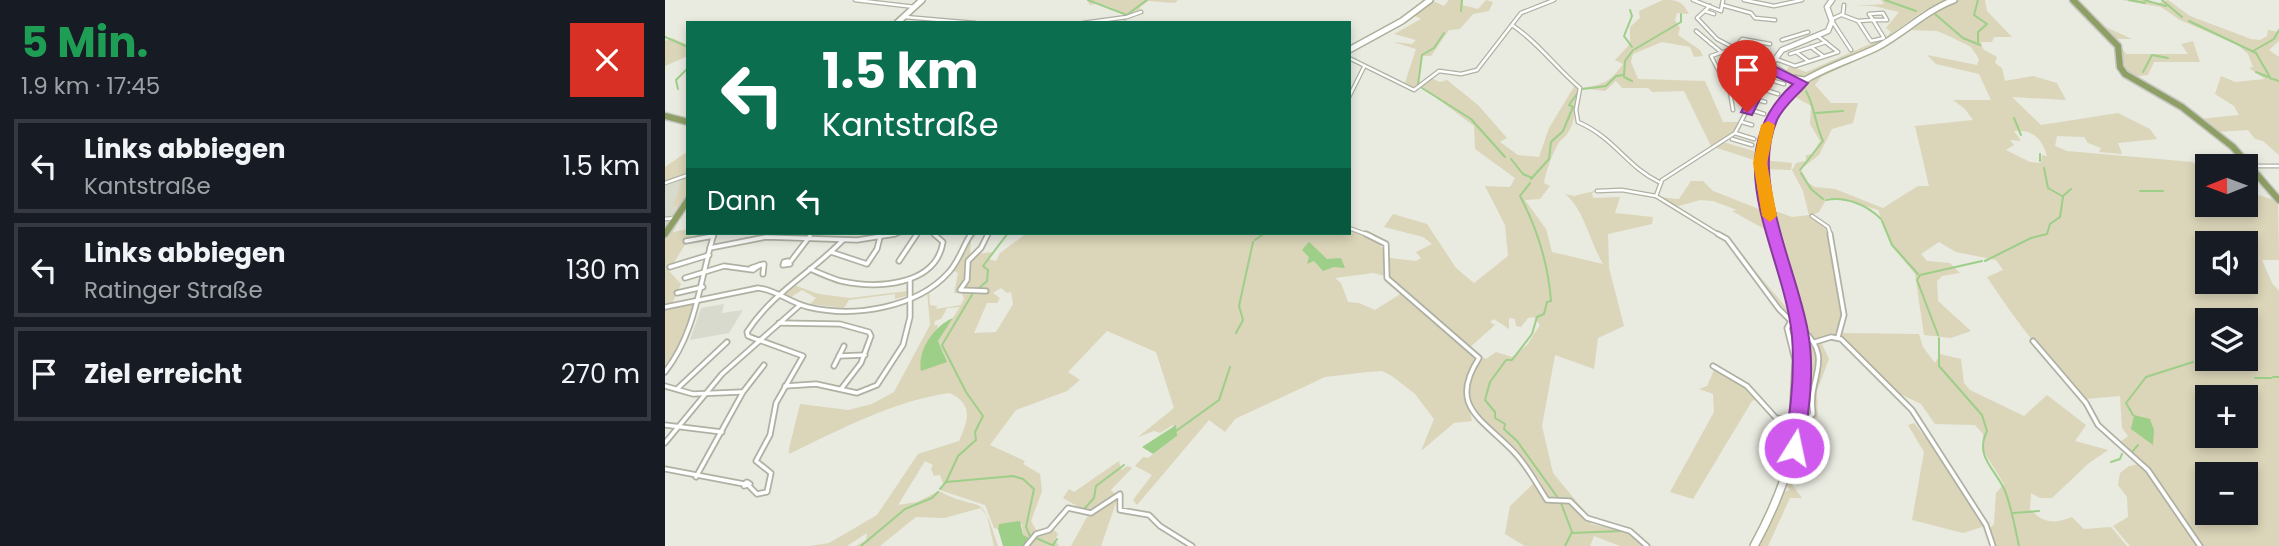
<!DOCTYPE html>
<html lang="de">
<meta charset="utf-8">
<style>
:root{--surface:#171b24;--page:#20242c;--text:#f1f3f6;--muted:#9ea1a6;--line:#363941}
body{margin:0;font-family:Poppins,sans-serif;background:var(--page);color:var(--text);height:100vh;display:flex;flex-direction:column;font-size:26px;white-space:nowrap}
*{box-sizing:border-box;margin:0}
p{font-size:23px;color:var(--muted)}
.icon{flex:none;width:38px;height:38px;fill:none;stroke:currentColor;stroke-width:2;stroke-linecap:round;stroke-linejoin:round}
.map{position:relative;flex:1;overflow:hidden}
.details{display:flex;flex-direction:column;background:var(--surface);width:665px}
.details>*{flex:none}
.hud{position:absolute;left:21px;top:21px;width:665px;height:214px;border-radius:0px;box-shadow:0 4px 10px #0003;background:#0b6e4f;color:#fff;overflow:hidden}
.needle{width:46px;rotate:269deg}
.tools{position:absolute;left:1530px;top:154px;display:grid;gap:14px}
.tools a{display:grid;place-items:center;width:63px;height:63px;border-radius:0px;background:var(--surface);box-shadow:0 4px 10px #0003;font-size:35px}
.pin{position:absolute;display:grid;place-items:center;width:60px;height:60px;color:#fff;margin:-72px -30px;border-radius:50% 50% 50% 0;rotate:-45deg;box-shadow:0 0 7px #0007}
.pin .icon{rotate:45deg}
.me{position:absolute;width:77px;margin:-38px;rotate:10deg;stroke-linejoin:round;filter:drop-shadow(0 0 5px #0008)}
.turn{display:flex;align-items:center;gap:24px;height:147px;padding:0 21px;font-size:32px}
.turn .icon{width:91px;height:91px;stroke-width:2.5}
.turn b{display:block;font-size:49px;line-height:60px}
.then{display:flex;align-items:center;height:66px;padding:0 21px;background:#0003;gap:14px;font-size:26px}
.round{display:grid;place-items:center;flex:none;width:74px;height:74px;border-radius:0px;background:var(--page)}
.overview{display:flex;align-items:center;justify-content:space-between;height:119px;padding:0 21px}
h1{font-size:42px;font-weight:700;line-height:52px;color:#1e9e55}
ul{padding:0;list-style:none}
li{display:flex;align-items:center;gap:21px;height:94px;margin:0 14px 10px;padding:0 7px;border:4px solid var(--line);border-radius:0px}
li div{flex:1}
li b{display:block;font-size:26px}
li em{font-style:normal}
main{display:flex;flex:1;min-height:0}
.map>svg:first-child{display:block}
.built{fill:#d9dace}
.green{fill:#dbd5b9;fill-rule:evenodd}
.water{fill:#9dcf89}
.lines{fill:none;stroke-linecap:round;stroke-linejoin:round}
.stream{stroke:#9dcf89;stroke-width:2}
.minor-far1-casing{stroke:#afb2a3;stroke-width:5}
.minor-casing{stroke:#afb2a3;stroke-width:7}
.tertiary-casing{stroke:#afb2a3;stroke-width:7}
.secondary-far1-casing{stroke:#acb099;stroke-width:8}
.secondary-casing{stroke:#acb099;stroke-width:10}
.primary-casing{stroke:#c6c8c1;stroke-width:9}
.minor-far1{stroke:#fff;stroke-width:2.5}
.minor{stroke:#fff;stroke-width:3.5}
.tertiary{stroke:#fff;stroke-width:4.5}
.secondary-far1{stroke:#fff;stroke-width:5}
.secondary{stroke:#fff;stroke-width:7}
.primary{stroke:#8e9f65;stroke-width:6}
.route{fill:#d05aee;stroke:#873a9b;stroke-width:2}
.slow{fill:#f59e0b}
</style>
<main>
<section class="details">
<div class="overview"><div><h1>5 Min.</h1><p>1.9 km · 17:45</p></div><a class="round" style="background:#d93025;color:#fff"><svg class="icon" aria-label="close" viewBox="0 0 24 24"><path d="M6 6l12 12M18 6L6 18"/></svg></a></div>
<ul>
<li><svg class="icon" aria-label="left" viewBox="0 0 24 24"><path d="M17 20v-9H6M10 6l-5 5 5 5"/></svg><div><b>Links abbiegen</b><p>Kantstraße</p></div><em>1.5 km</em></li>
<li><svg class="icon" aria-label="left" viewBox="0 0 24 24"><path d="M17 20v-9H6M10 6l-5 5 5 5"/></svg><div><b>Links abbiegen</b><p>Ratinger Straße</p></div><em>130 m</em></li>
<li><svg class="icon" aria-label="arrive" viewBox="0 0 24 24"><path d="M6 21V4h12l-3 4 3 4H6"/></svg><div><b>Ziel erreicht</b></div><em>270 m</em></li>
</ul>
</section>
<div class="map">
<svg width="1614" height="546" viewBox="0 0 1614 546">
<rect width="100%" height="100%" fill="#e9eae0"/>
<g class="built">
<polygon points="18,179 9,206 15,206 0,229 0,184"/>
<polygon points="59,304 57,313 78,310 64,333 25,340 36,308"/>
</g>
<g class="green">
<path d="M422 0H513L510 3 483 1 474 8 478 11 458 19 460 15C451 10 438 1 425 5Z"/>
<path d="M766 0 779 6 784 0H797V5L813 9 821 0 828 2 824 11 808 14 795 29 784 30 766 56H757L753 85 766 78 775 82 782 80 813 105 842 138 835 142 853 155 874 157 884 128 910 85 914 88C909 111 911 130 895 141 888 151 881 171 879 183L885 186 875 199 860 200 881 229 887 252 938 264C925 242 919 209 900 194L909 196 941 188 927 193 928 198 955 197 950 213 988 217 987 224 943 234 944 268 959 326 933 338 929 369 890 355 877 426 888 473 926 519V524L960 531 979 546H955L929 536 925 546H860L840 534 845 506 870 482 883 505V497L875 481 842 443 808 415 802 383 817 357 821 359 831 352 847 357 862 345 875 325 869 317 863 318 856 327 851 326 850 319 844 318V329L829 319 825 322 830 325 804 348 725 279 722 272 725 258 751 261 756 258 751 252 767 244 758 237 719 227 728 214 762 224 791 268 809 283 843 256 840 225 820 186 845 187 850 178 810 149 809 126 757 87 747 90 739 86 751 49 728 42 747 44 751 40 729 34 756 19 748 15Z"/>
<path d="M998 0C1013 0 1017 1 1024 14L1012 13 1010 20 1015 28 1013 35 1035 50 1038 56 1029 57 1025 47 997 42 968 54 966 62 973 79 1040 81 1058 122H1074L1068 132 1046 146 1019 91 987 92 983 88H957L951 81 940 91 916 88C938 85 945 82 958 64L950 60 965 44V27L975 18 974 11Z"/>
<polygon points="1216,0 1283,0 1258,11 1210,46 1138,78 1130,78 1113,68 1121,71 1125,66 1141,72 1221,37 1226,32 1221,28 1234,12 1209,6 1191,6 1219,4"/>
<path d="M1293 0H1320L1322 11 1347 37H1329L1327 42H1316L1318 49 1332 57 1330 63 1337 68 1340 81 1368 76 1392 83 1401 100 1347 97 1376 125 1453 113 1485 129 1492 139 1453 143 1457 154 1434 152 1436 148 1423 143 1419 137 1392 136 1390 146 1402 151 1528 162 1542 181V205H1580V191L1613 201 1614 260H1597L1607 283 1614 291V546H1537L1489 476 1454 443 1463 436 1457 428 1455 396 1421 399C1383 363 1350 320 1322 277L1338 270 1331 260 1291 252 1274 242 1256 254 1262 261 1285 263 1295 273 1277 276 1272 281 1273 301 1306 331 1286 338 1259 335 1250 274 1227 246 1213 210 1187 202 1162 198 1154 212 1145 216 1163 230 1178 312 1174 332 1157 344 1164 359 1152 391 1153 417 1140 425 1126 483 1137 498H1125L1103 546H1092L1116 493 1125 490 1120 484C1142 412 1146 358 1127 284 1116 242 1101 204 1097 160L1127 163 1126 170 1098 169 1110 211 1127 217 1144 215 1138 191 1127 170 1131 163 1141 161V155L1147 154 1155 141 1145 124 1146 106 1129 96 1121 100 1154 73 1206 51ZM1243 30 1272 31 1284 36 1306 47 1314 59 1312 65 1262 55 1271 64 1314 74 1326 100H1288L1300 109 1308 120 1250 126 1264 186H1253L1218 208 1170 189 1150 187 1142 182 1136 169 1154 155 1167 129 1188 123 1193 103H1166L1150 85 1156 77 1195 59ZM1349 131C1368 129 1377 139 1382 156L1377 155 1376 163 1365 162 1341 150 1349 145 1345 140 1356 141ZM1542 243H1580V282H1542ZM1542 320H1580V359H1542ZM1542 397H1580V436H1542ZM1542 474H1580V513H1542Z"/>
<polygon points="1457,0 1480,0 1490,4 1503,0 1525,16 1586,39 1595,40 1602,36 1603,30 1614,32 1614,41 1604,50 1614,57 1614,155 1598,141 1590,139 1583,130 1552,132 1535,119 1574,115 1569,106 1550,94 1556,76 1570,82 1600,79 1584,68 1588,67 1583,54 1573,45 1515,20 1496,7"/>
<polygon points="1434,24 1467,39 1451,39 1461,54 1523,54 1516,44 1528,41 1535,62 1489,62 1483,75 1464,77 1456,65 1457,50"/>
<polygon points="7,38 23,45 23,56 0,66 0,41"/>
<path d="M1107 71 1131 84C1057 150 1113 243 1130 323L1080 259 1124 311 1125 303 1103 231 1067 211 1072 210 1048 201 1035 200 1010 207 993 197 1014 199 1026 181H1038L1048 191 1094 209 1089 160 1049 147 1058 142 1089 151 1102 114 1125 84 1105 73Z"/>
<polygon points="23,151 23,195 15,206 8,206 18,177 0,182 0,167"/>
<polygon points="14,221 8,232 23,229 23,233 27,233 4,271 16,284 6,306 30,303 19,340 0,369 0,238"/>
<path d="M684 229 711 238 721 255 720 276 708 273 670 278 676 283 683 302 694 303 710 310 737 293 811 356 799 383 807 421 789 423 756 451 769 419 750 394 727 376 717 371 703 372 660 377 570 419 560 432 544 420 472 505 468 500 487 475 470 466 478 457 483 458 511 437 508 425 495 433 489 431 473 437 509 408 491 352 442 331 403 372 415 380 402 391 351 410 325 445 360 461 358 464 375 474 377 491 366 521 374 535 389 530 393 534 390 540 394 546H359L357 524H334L333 529 329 528 320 505 275 490 279 486 275 475 269 476 266 469 268 465 260 461 233 505 252 502 274 491C319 515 314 487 333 546H329L322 516 316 508 279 518 251 517 215 546H191L201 540 202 533 182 546H144L164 543 212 515 253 454 294 441C303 420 309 405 285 393 230 400 174 430 124 454V449L135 404 183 410 207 404 229 392 265 325 262 291 264 290 265 305 272 306 271 309 296 305 299 299 297 293H289L293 273 288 270 308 233H313L306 241 305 255 327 252 324 259 331 261 335 253 362 233H684ZM336 288 342 293 346 292 348 304 331 332 309 333 322 303H332L335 298 328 293ZM295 307 273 341 279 354 259 370 273 325H269L270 321 276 319 282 308Z"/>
<polygon points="126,284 154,294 185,298 243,291 241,296 230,299 230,294 184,300 179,308 145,304 151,298 137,290 126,297 116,291"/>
<path d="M1176 333 1254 334 1258 347 1270 363 1275 354 1296 359 1299 383 1305 390 1359 416 1382 395 1421 425 1410 441 1443 450 1424 463 1387 498H1375L1366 493 1365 509C1379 524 1389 524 1407 517L1419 529 1446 527 1462 546H1330L1324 529 1329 524 1331 493 1339 484 1319 452 1318 434 1310 425 1270 424 1256 404 1233 393 1176 338Z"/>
<polygon points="1050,368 1074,382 1093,399 1087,401 1028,499 1005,492 1049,412 1048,394 1034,389 1042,386"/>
<polygon points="1249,423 1260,437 1264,438 1320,526 1298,533 1247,520 1259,452 1243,425"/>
<polygon points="454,461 456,470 463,466 467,468 446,490 453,497 436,546 406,546 422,517 428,515 398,498 404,489 409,492"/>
<polygon points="1475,464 1533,546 1465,546 1448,526 1463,517 1462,497 1453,485 1455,473 1464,466"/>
</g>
<g class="water">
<polygon points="644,242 662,259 676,258 680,268 669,267 658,271 649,261 642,264 644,257 637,250"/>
<path d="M288 318 273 341 282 362 256 371C252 350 270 325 288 318Z"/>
<polygon points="1469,415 1485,419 1489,430 1488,445 1466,429"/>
<polygon points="511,425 512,436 488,454 477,447"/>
<polygon points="355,521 358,535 364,538 359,546 338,546 333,529 334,524"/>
</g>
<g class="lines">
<g class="stream">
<polyline points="423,0 462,15"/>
<polyline points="1220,0 1251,11"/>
<polyline points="1313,0 1309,15 1322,24 1313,32 1313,42"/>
<polyline points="1464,0 1480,3"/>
<polyline points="1479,0 1501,6"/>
<polyline points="1497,0 1517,17"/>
<polyline points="965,10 967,16 959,36 967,47"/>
<polyline points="796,11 797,0"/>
<polyline points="463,14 482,0"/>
<polyline points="1270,14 1298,38 1315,45"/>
<polyline points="1524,21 1591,53 1606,79"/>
<polyline points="457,23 460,21"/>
<polyline points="0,37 23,47"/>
<polyline points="970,49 1016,22 1016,14"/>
<polyline points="1588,51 1609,39 1614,30"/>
<polyline points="1478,72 1487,55 1503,58"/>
<polyline points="1591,72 1603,77"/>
<polyline points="959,77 967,81"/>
<polyline points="1608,79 1614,81"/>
<polyline points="753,85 757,55 769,48 779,33"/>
<polyline points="757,88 806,119 840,157"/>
<polyline points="13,89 11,80 23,68"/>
<polyline points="918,89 941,86 951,76 959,75 960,61 968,50"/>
<polyline points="1151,113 1178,111"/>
<polyline points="1349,118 1356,135"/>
<polyline points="1375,154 1375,161"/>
<polyline points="846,159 858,174 867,178"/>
<polyline points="1379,168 1383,188 1397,196"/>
<path d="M1135 170 1158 141C1150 124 1150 107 1141 91"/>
<polyline points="1136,173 1146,189 1158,199"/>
<polyline points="866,179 884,159 886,142 898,131 908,107 904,105 914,91"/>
<path d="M865 183 855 196C873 230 883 262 886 301L882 302 879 314 872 317 867 334 847 360H841L825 382 820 400 830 412V418L840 424 839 429 852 441 893 498"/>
<polyline points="1475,191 1498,191"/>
<polyline points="1398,196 1406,189"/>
<path d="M1161 200C1181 196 1202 205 1216 219"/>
<polyline points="1217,221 1227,245 1253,274"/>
<polyline points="590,240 600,233"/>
<polyline points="1320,261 1366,238 1382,234 1385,224 1395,217 1398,197"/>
<polyline points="313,289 322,281 323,270 318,266 343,233"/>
<polyline points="308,293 277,345 301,392 318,416 310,432 311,440 293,456 281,482 348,476 358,479 369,489 361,527 365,536"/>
<polyline points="571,333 578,320 574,306 588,242"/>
<polyline points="1273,335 1252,280 1255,275 1317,261"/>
<path d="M1274 338V366L1317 415 1322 431C1309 457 1331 469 1340 491 1347 509 1350 528 1354 546"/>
<polyline points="1608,377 1614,377"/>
<polyline points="1590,378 1606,378"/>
<polyline points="1468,415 1461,403 1481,377 1528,362"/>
<polyline points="511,431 554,400 565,367"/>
<polyline points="1467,452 1473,445"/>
<polyline points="1446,462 1455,459 1457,454"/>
<polyline points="275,489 281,482"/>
<polyline points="896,503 907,532 900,546"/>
<polyline points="419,509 429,498 431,486 459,465"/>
<polyline points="1348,513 1374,511"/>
<polyline points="907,533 956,531"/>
<polyline points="371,538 389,546"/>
<polyline points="388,545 392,539"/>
<polyline points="196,546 240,509 267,498 273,492"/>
</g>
<g class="minor-far1-casing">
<g id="minor-far1">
<polyline points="190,0 250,7"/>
<polyline points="1028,0 1056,11 1058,0"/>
<polyline points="1079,0 1109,6 1137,0"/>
<polyline points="1057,5 1086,13 1090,18 1110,20"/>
<polyline points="1045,6 1032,18 1052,39 1103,66"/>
<polyline points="1040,11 1049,14"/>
<polygon points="1218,13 1222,20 1208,20 1204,14"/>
<polyline points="1177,15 1193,21"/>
<polyline points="240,17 310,23"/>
<polyline points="1167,19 1178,14 1179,5"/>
<polygon points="1208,20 1219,38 1206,41 1193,21"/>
<polyline points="1167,21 1186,50"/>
<polyline points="418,23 462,17 476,12"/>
<path d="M847 25C874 43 890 67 915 88L911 110 913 122C950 138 961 166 994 182"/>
<polyline points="1031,31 1080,72 1082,79 1076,92 1066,95"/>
<polyline points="1117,40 1143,32"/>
<polyline points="1146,47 1158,56"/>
<polyline points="1131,52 1143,61"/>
<polyline points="1125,54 1161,42"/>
<polyline points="684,58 749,90 774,71 796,74 812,70 856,13 889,0"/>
<polyline points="1111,59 1130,66 1173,52 1154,37"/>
<polyline points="1099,78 1119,84"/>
<polyline points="1094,88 1113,94"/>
<polyline points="684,97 699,67"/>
<polyline points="1089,99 1100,102"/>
<polyline points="1083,109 1099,114"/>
<polyline points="1068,110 1065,92 1046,56 1070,48 1077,39 1105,44"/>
<polyline points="1077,122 1087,125"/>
<polyline points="1070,133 1089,139"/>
<polyline points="1067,139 1087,145"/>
<polyline points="1586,166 1614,166"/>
<polyline points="0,183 23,175"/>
<polyline points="932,191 957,190 991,196"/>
<polyline points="1147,216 1163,227 1166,236"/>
<polyline points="0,219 10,218"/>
<polyline points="684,228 706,236"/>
<polyline points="268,233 271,236"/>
<polyline points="220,236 235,233"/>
<polyline points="250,236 252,233"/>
<polyline points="304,236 306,233"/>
<polyline points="322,236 323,233"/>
<polyline points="1056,236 991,196 997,180 1070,133 1104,69"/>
</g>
</g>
<g class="minor-casing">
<g id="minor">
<path d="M701 234 721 244 722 278 814 358C783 406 816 418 848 451 862 465 871 483 882 500L905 501 922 518 965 531 982 546"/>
<polyline points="1053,234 1062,239 1114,309 1130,325"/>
<polyline points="1165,234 1179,315 1173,337"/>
<polyline points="21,241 48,236"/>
<polyline points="45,248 101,237 192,240 230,234"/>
<polyline points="166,252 202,264 212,249 215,237"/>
<polygon points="123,261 125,264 118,265 119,262"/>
<polyline points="126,261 145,236"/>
<polyline points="234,261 252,234"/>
<polyline points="95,265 99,264 98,274"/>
<polyline points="5,267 44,255"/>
<path d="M145 269C155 273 165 278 176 281 212 289 271 286 278 242L269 234"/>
<polyline points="20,278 59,266 88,270 95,265 86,268"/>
<polyline points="321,291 295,290 302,280 303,261 316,248 323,234"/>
<polyline points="12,293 38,287"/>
<path d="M0 307 93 288C112 290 125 303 143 307 189 318 252 308 284 272 294 261 298 246 306 234"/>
<polyline points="114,323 175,324 204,332 206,336 196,363 176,389"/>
<path d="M93 340 83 336 82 332C107 293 146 273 178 240"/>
<polyline points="1368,341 1421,403 1433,425 1483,470 1535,546"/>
<polyline points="1150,342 1166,337 1176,339 1247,410 1321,525 1328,546"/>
<polyline points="174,356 200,355"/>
<polyline points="169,366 179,346"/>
<polyline points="1048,366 1082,386 1111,418 1124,419 1127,416 1130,360 1122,328 1126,321"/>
<path d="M0 372C32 331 34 282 49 234"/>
<polyline points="0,386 28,394 77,392"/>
<polyline points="120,386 151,384 192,393 212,385 238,345 245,317 245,279"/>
<polyline points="13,388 62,342"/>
<path d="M1135 416 1145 417 1148 414C1142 377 1170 360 1138 330"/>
<polyline points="0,425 57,432"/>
<polyline points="0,443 57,374 135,305"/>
<polyline points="0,469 79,484"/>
<polyline points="31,477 78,392 99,365"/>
<polygon points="82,482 85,484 79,486 79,484"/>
<polyline points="83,485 92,494 102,492 106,473 91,461 105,435 111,403 138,356 94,340"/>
<polyline points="361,546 371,534 384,530 403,508 426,513 455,494 455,510 484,515 495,526 527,546"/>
</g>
</g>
<g class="tertiary-casing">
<g id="tertiary">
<polyline points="1097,63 1108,61"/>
<polyline points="1106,65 1117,50 1163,31 1167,21 1162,7 1167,0"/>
<polyline points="1106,65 1129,79"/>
</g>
</g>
<g class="secondary-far1-casing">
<g id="secondary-far1">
<polyline points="232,23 257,0"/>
<polyline points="684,50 737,21 765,0"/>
<polyline points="1127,78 1139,80"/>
<path d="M1109 236C1094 181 1088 114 1142 79 1164 66 1188 59 1211 48 1238 34 1260 11 1289 0"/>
</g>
</g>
<g class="secondary-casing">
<path id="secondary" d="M1089 546C1127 477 1148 401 1132 323 1126 293 1116 263 1108 234"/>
</g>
<g class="primary-casing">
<g id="primary">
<polyline points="1408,0 1453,46 1455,67 1460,74 1517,107 1568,147 1614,200"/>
<polyline points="0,116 23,122"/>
<polyline points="0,234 23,200"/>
</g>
</g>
<use href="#minor-far1" class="minor-far1"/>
<use href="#minor" class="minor"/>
<use href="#tertiary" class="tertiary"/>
<use href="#secondary-far1" class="secondary-far1"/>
<use href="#secondary" class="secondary"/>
<use href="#primary" class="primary"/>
</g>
<path class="route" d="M1100 66H1109L1143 83C1133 95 1119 105 1112 120 1085 182 1132 268 1143 332 1150 370 1144 410 1138 448L1135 454H1122L1119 448C1126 411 1130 374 1127 336 1119 250 1047 157 1128 84L1107 75 1087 115 1076 112Z"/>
<polygon class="slow" points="1103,121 1110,125 1102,163 1112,216 1105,222 1097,216 1088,163 1096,125"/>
</svg>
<div class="tools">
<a><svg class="needle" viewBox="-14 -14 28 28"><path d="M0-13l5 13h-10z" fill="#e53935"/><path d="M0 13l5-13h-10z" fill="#9ea1a6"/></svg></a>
<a><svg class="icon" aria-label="sound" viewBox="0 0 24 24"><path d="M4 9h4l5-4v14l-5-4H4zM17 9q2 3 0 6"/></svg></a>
<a><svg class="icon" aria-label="layers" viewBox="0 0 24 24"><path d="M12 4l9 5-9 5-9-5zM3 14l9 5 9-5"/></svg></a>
<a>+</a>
<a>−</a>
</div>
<div class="pin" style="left:1082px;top:112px;background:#d93025"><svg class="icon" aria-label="arrive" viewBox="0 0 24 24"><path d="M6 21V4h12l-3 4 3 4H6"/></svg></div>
<svg class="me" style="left:1129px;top:448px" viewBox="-20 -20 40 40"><circle r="17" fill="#d05aee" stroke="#fff" stroke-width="3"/><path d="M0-11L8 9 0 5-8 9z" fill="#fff"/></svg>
<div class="hud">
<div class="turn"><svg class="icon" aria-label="left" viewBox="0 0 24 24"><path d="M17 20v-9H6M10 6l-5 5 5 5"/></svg><div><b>1.5 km</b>Kantstraße</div></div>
<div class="then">Dann<svg class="icon" aria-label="left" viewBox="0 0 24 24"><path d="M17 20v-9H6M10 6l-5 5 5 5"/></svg></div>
</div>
</div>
</main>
